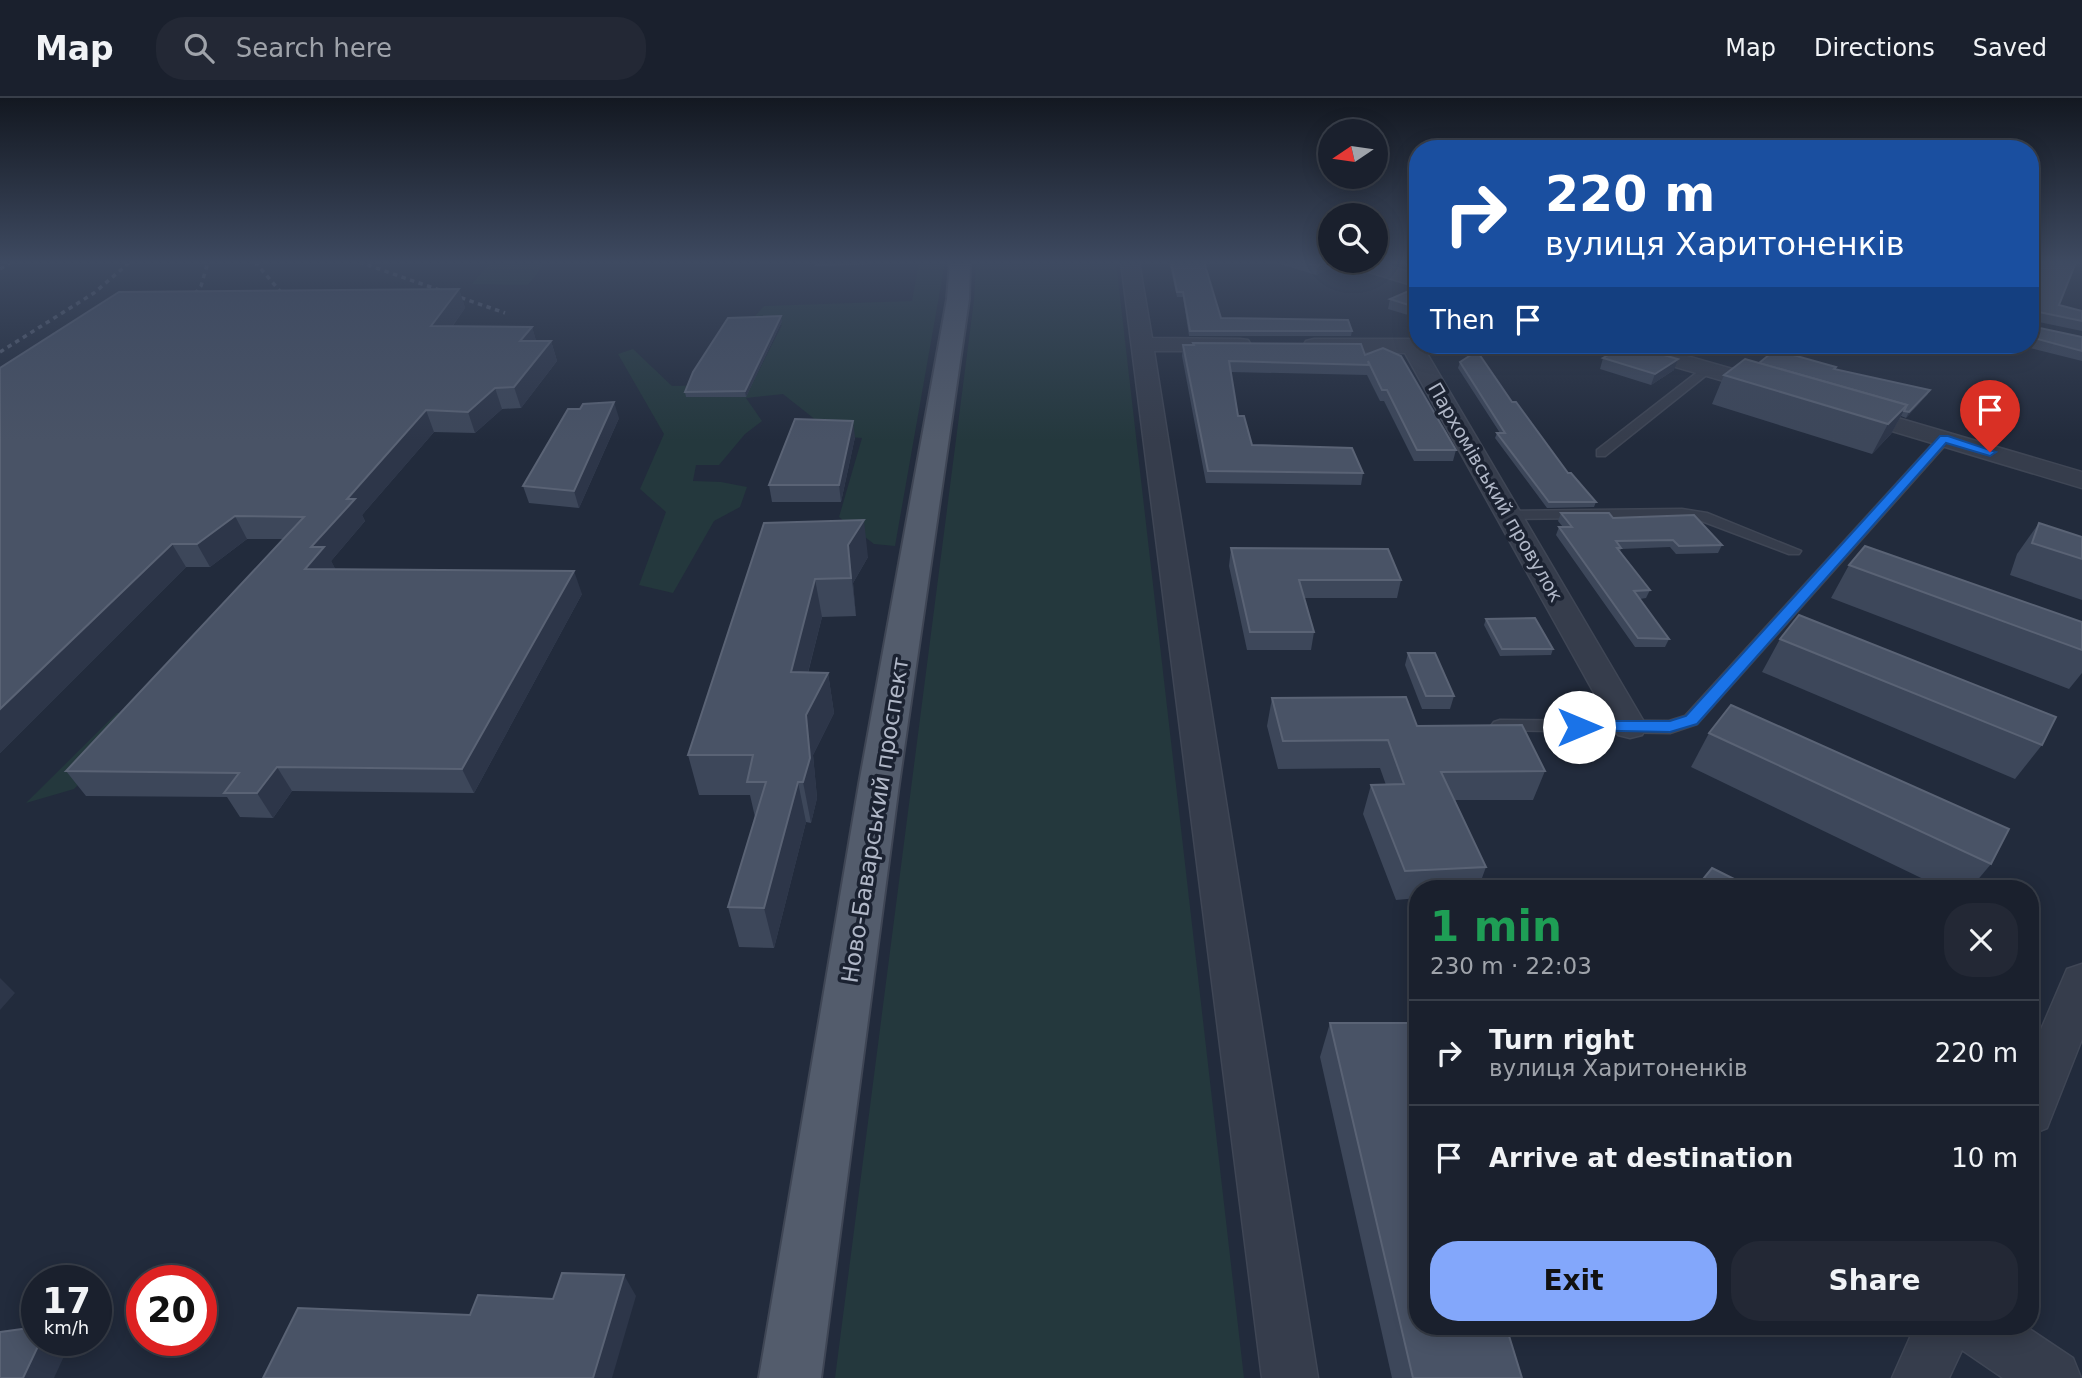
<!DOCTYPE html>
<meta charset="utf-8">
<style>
:root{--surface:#1a202d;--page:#232835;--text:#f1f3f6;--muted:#9fa3aa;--line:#383e49;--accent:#83a7fb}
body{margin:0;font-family:"DejaVu Sans",sans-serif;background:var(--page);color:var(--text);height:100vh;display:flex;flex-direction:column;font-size:26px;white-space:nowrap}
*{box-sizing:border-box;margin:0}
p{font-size:23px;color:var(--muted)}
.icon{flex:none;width:38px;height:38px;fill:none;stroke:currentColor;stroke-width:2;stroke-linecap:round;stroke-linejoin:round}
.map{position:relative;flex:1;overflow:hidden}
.sheet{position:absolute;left:1409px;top:782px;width:630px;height:455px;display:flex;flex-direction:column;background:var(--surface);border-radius:28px;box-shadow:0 4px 18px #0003,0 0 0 2px var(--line)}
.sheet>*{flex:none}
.hud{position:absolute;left:1409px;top:42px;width:630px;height:214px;border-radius:28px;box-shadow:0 4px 18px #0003,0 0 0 2px var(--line);background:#1a4fa0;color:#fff;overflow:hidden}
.needle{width:46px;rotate:257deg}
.fabs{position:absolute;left:1318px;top:21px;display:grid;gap:14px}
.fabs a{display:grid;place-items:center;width:70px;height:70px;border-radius:50%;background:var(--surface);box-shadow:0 4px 18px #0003,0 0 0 2px var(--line);font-size:35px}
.speed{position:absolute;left:21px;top:1167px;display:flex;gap:14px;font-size:35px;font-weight:700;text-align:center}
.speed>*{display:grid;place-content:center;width:91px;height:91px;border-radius:50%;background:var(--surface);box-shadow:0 4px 18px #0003,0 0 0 2px var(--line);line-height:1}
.speed small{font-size:18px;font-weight:400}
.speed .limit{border:10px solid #d22;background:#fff;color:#111}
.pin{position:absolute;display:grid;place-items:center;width:60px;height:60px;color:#fff;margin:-72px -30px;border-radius:50% 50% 50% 0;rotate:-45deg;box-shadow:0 0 7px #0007}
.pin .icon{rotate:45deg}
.me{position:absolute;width:77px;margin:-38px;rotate:90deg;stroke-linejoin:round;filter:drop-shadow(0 0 5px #0008)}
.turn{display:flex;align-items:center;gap:24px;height:147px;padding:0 21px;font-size:32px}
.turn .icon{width:91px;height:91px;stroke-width:2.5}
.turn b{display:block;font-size:49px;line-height:60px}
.then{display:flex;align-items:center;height:66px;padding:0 21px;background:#0003;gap:14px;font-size:26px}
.round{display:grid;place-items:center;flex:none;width:74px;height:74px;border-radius:28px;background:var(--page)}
.overview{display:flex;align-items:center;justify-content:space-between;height:119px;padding:0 21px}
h1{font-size:42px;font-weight:600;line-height:52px;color:#1e9e55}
.action{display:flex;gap:14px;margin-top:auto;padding:14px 21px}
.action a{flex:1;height:80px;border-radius:28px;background:var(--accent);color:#111;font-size:28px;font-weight:600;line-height:80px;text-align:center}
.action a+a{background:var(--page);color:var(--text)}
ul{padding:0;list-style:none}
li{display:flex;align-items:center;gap:21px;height:105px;padding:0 21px;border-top:2px solid var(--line)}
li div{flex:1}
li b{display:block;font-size:26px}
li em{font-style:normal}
header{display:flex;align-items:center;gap:42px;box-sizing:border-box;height:98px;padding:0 35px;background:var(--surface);border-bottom:2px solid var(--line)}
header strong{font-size:33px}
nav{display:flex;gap:38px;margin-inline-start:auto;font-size:24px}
.search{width:490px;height:63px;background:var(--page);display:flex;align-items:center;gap:18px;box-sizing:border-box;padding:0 24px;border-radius:28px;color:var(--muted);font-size:26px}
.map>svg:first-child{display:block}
.green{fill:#24383d}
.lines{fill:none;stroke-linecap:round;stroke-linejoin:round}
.lane-casing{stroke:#3f4655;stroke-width:3}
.street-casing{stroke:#3f4655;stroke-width:3}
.primary-casing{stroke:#3f4655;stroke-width:4}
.lane{fill:#363d4c;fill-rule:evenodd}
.street{fill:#363d4c;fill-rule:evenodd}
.primary{fill:#535c6c;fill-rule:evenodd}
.rail{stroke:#576073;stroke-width:3.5;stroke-dasharray:4.5 4.5;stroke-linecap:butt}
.wall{fill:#3d475a}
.shaded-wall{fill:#2d3649}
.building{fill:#495366;stroke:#5a6375;stroke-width:2}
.route{fill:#1a73e8;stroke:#114b97;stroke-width:2}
.labels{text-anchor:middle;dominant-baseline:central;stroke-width:7;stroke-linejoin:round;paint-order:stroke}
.far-street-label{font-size:19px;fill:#b1b8c8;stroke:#1b2231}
.street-label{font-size:23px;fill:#b1b8c8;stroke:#1b2231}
</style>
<header>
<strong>Map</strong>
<div class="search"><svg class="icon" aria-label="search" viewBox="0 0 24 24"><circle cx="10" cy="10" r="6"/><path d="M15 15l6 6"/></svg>Search here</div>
<nav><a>Map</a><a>Directions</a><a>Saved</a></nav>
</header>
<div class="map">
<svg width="2082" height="1280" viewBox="0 0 2082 1280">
<rect width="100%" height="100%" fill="#222b3c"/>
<g class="green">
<polygon points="491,164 546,164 528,187 472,186"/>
<polygon points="919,164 945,164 895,448 874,446 839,419 862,340 836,338 783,296 746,300 762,323 745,336 719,367 696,367 693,383 721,384 747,389 740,409 714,423 673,495 639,487 666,414 640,391 664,336 618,256 633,251 672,288 752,286 782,227 748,226 764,208 912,203"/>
<polygon points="976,164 1116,164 1244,1280 835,1280 974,202"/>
<polygon points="149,613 74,691 26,705 117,615"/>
</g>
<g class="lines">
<g class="lane-casing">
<g id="lane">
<polygon points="1704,269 1714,271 1605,358 1597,358 1597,352"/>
<polygon points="1944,337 1948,338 1948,344 1697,626 1670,635 1494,632 1491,628 1494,624 1500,622 1669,623 1685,618 1940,338"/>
<polygon points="1682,411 1707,415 1801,453 1799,456 1789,456 1699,422 1682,419 1509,421 1502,417 1509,413"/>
</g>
</g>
<g class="street-casing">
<g id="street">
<polygon points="1121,164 1139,164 1152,240 1240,241 1248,242 1251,247 1248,252 1240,253 1154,253 1318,1280 1262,1280"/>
<polygon points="1348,164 1376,164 1418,177 1418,189 1350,168"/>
<polygon points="1314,241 1412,241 1422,247 1647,629 1642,637 1630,640 1618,637 1613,629 1405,255 1306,253 1303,248 1306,243"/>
<polygon points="1614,247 1648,247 1778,284 1782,289 1778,294 1762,294 1617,252"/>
<polygon points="1850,306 2082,374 2082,390 1842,318 1838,313 1842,308"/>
<polygon points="2082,866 2082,941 2047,1030 2030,1037 2030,957 2067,871"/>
<polygon points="1915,1228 2025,1228 2073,1260 2081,1280 2003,1280 1962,1252 1949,1280 1892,1280"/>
</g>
</g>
<g class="primary-casing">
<polygon id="primary" points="950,164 970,164 969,201 899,686 821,1280 759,1280 859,686 947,201"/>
</g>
<use href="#lane" class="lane"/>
<use href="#street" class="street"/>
<use href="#primary" class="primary"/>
<g class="rail">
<polyline points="255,164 285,199 278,206"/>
<polyline points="359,164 505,215"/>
<polyline points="0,171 11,164"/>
<polyline points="184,210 201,188 208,164"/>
<polyline points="0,254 94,195 130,164"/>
</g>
</g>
<g class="wall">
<polygon points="815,164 889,164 889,166 815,168"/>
<polygon points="1169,164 1204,164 1221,220 1352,233 1351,238 1189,238 1183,199 1177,199"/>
<polygon points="1274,164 1343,164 1316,177"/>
<polygon points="1396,164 1418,164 1418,171"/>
<polygon points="2031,164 2076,164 2059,207 2082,213 2082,233 2034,223 2035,229 2082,239 2082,263 2018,247 2030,247"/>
<polygon points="1418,189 1418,220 1388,211 1390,201"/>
<polygon points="459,191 465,210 452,229 532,229 536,243 551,243 557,263 521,310 502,311 475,335 434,334 362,417 365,423 331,463 335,471 582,496 474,695 292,693 273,720 240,719 227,699 86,698 66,673 283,441 247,441 210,469 186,469 0,655 0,270"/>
<polygon points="782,223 746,299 686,299 685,294"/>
<polygon points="1183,247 1365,257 1456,352 1453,363 1414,363 1384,303 1380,303 1367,277 1231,274 1238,318 1252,347 1363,375 1361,387 1206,385 1182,258"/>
<polygon points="1652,247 1712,247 1695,258"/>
<polygon points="1603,260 1674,272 1651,287 1600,271"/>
<polygon points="1460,264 1512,304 1568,375 1596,404 1594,409 1547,410 1495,340 1497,335 1500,335 1458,270"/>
<polygon points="1759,265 1836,269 1835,271 1930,292 1927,297 1906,320 1901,318 1891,336 1872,356 1712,306 1724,277"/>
<polygon points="619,320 579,410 529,405 523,388"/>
<polygon points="855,339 841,404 772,404 769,387"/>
<polygon points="1561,415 1613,420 1722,447 1718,455 1676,456 1670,449 1621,451 1620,453 1650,492 1646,500 1640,501 1669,541 1665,549 1635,549 1556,437 1559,429 1563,429 1558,423"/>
<polygon points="764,425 868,459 853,485 856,518 822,519 808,575 828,575 834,615 813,657 817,700 811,725 806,724 774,850 739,849 728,809 755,719 750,697 699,697 688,657"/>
<polygon points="2039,425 2082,439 2082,502 2010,477 2017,456"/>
<polygon points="1231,450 1401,482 1397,500 1304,500 1314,534 1311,552 1247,552 1229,468"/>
<polygon points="1849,467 2082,524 2082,575 2069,591 1831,500"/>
<polygon points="1486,521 1553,551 1551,557 1500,558 1484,527"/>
<polygon points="1780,541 2042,647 2015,681 1762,574"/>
<polygon points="1408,555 1454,598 1450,611 1422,611 1405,567"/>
<polygon points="1272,600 1417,628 1545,673 1533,702 1455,702 1486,769 1478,791 1418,791 1418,800 1396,802 1363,716 1371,687 1386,687 1380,670 1278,671 1267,628"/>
<polygon points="1709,635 1991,766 1970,791 1944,791 1691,669"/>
<polygon points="1330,925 1522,1280 1392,1280 1320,959"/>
</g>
<g class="shaded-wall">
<polygon points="1326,164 1343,164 1316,177 1318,168"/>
<polygon points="459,191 465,210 438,248 431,228"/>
<polygon points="781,218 782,223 746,299 745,293"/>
<polygon points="532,229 538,249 520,243"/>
<polygon points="551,243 557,263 521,310 514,289"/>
<polygon points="1707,247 1712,247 1695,258 1697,253"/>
<polygon points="1678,261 1674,272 1651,287 1655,276"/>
<polygon points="495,290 502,311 475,335 468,314"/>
<polygon points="1930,292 1927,297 1906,320 1909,314"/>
<polygon points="614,304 619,320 579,410 574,393"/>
<polygon points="1907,307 1891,336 1872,356 1888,326"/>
<polygon points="426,312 434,334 362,417 365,423 331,463 336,472 305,471 311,449 347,401"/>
<polygon points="853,323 855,339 841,404 839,387"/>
<polygon points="235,418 247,441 210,469 197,446"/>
<polygon points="864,422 868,459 853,485 856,518 848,447"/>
<polygon points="172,446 186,469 0,655 0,611"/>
<polygon points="574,473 582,496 474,695 462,671"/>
<polygon points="815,481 822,519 798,613 791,574"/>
<polygon points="828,575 834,615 813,657 817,700 811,725 803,684 806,617"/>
<polygon points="277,669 292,693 273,720 257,695"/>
<polygon points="798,684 806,724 774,850 764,810"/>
<polygon points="0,880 15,895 0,912"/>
<polygon points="624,1177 636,1198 612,1280 593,1280"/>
<polygon points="41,1242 71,1243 54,1280 23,1280"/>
</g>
<g class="building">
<polygon points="1171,164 1204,164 1221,220 1348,222 1352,233 1190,233 1183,194 1177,194"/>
<polygon points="1304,164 1326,164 1318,168"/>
<polygon points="2031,164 2076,164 2059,207 2082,213 2082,223 2034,213 2035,229 2082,239 2082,253 2030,239 2030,205 2034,201 2030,202 2030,167"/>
<polygon points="1418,189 1418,210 1390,201"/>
<polygon points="459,191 431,228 532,229 520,243 551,243 514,289 495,290 468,314 426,312 347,401 355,401 311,449 324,449 305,471 574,473 462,671 277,669 257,695 224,695 239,675 66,673 304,419 235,418 197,446 172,446 0,611 0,270 119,194"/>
<polygon points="781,218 745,293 685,294 693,274 728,220"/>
<polygon points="1193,245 1361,246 1365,257 1383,250 1401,258 1456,352 1417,352 1387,292 1382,292 1368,263 1369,267 1229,263 1238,318 1244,318 1252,347 1352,350 1363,375 1208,373 1183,247 1194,247"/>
<polygon points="1626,247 1628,247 1678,261 1655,276 1603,260"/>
<polygon points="1673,247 1707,247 1697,253"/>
<polygon points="1775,252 1836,269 1834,271 1930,292 1909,314 1904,313 1907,307 1759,265"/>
<polygon points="1477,253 1512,304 1516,304 1568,375 1571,375 1596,404 1549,404 1497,335 1505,335 1460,264"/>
<polygon points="1745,261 1907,307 1888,326 1724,277"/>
<polygon points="614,304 574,393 523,388 568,311 580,311 583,306"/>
<polygon points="795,321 853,323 839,387 769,387"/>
<polygon points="1561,415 1609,415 1613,420 1694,417 1722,447 1679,448 1673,442 1616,443 1621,450 1617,450 1650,492 1634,493 1669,541 1638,540 1559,429 1572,429"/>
<polygon points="864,422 848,447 851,480 815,481 791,574 828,575 806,617 810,660 803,684 798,684 764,810 728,809 766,684 747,684 753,657 688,657 764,425"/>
<polygon points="2039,425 2082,439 2082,461 2032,445"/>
<polygon points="1865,448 2082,524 2082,552 1849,467"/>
<polygon points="1231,450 1388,451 1401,482 1299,482 1314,534 1250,534"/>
<polygon points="1799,517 2056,619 2042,647 1780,541"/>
<polygon points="1535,520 1553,551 1502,551 1486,521"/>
<polygon points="1408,555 1435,555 1454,598 1426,598"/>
<polygon points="1406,599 1417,628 1522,627 1545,673 1441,674 1486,769 1405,773 1371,687 1404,686 1388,642 1283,643 1272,600"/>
<polygon points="1731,607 2009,731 1991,766 1709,635"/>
<polygon points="1712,770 1754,791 1695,791"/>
<polygon points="1330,925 1415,925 1418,932 1418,1228 1506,1228 1522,1280 1413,1280"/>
<polygon points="562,1175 624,1177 593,1280 263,1280 298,1210 470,1217 478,1197 553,1201"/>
<polygon points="37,1229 37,1242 41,1242 23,1280 0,1280 0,1234"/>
</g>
<linearGradient id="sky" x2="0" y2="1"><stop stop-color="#131821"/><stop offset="0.48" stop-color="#3e4a61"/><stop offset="1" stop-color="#3e4a61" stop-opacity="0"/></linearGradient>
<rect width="2082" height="343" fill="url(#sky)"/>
<polygon class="route" points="1940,338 1948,338 1996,354 1990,358 1946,345 1697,626 1670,634 1573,632 1571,629 1579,623 1670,623 1686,618"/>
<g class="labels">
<g class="far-street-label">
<text transform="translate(1496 394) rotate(60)">Пархомівський провулок</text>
</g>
<g class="street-label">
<text transform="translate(875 722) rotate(-81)">Ново-Баварський проспект</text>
</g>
</g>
</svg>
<div class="fabs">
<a><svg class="needle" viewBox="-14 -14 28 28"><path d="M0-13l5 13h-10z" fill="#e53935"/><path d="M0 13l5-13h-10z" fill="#9fa3aa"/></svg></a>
<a><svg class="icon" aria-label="search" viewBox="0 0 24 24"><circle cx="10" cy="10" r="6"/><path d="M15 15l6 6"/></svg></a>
</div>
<div class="speed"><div>17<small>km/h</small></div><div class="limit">20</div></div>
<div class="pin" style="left:1990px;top:354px;background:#d93025"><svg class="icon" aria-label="arrive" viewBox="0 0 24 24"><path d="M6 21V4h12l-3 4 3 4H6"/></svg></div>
<svg class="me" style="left:1579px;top:629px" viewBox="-20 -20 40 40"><circle r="19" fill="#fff"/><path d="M0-13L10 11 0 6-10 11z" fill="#1a73e8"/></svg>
<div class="hud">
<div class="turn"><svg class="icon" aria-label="right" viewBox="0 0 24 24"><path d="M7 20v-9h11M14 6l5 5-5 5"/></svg><div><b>220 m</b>вулиця Харитоненків</div></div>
<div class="then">Then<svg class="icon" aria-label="arrive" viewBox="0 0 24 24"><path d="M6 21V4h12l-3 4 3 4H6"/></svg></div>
</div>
<section class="sheet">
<div class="overview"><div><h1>1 min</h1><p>230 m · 22:03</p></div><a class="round"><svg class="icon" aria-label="close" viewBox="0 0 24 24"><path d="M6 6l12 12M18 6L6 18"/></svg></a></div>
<ul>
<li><svg class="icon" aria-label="right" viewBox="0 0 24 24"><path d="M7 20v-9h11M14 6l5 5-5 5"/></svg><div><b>Turn right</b><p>вулиця Харитоненків</p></div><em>220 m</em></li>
<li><svg class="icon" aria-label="arrive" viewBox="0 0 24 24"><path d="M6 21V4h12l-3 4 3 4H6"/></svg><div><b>Arrive at destination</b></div><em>10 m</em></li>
</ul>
<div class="action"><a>Exit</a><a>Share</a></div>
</section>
</div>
